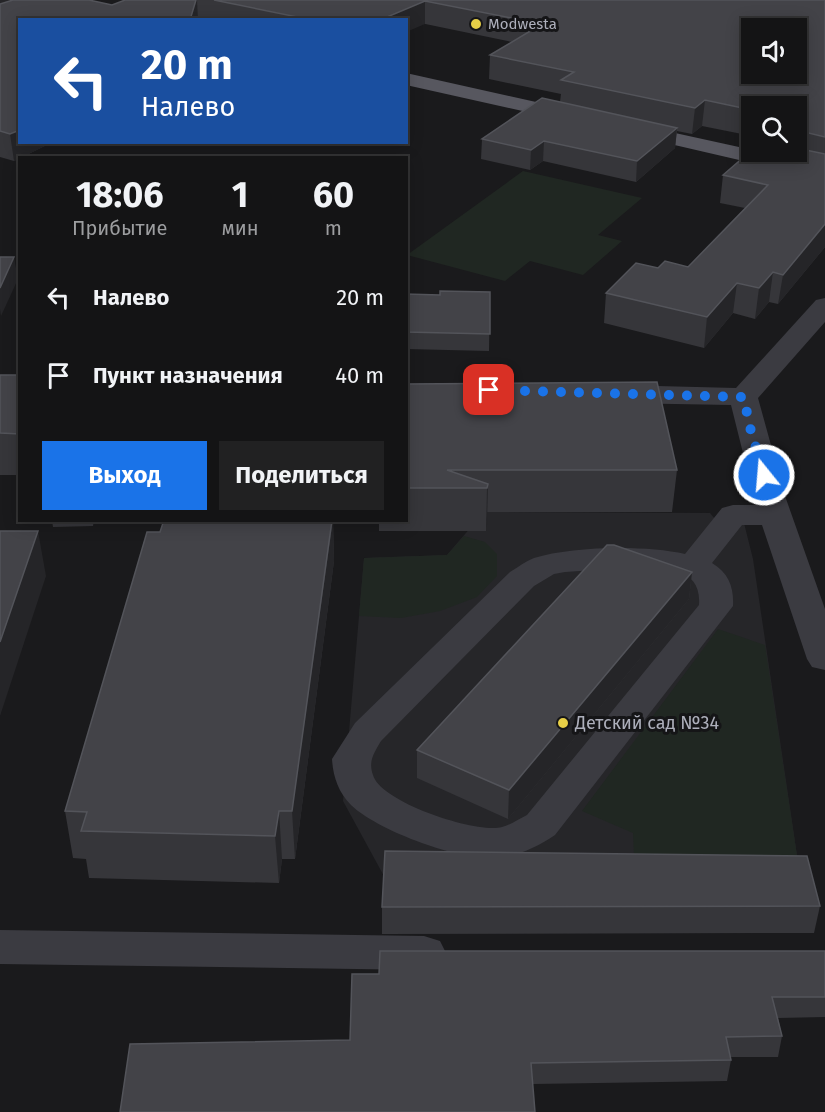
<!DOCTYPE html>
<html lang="ru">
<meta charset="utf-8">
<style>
:root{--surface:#141415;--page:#212122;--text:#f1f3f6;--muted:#9d9ea0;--line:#333334;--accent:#1a73e8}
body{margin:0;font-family:"Fira Sans",sans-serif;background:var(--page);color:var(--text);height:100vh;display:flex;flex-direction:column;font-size:22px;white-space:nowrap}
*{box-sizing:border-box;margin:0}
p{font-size:20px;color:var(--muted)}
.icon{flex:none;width:33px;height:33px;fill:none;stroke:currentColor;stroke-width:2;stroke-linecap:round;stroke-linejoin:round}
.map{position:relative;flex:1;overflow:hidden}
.side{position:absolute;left:18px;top:156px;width:390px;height:366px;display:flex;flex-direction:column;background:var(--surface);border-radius:0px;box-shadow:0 3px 15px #0003,0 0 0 2px var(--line)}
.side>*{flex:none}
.banner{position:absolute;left:18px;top:18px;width:390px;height:126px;border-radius:0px;box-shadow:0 3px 15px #0003,0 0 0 2px var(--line);background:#1a4fa0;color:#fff;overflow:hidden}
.fabs{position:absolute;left:741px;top:18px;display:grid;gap:12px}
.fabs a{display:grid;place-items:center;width:66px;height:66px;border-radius:0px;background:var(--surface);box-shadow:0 3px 15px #0003,0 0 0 2px var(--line);font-size:30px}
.pin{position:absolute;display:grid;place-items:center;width:51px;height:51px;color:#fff;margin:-26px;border-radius:12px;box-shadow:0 3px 9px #0006}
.me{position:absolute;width:66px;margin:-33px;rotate:343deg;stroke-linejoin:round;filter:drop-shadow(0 0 4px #0008)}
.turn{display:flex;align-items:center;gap:21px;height:126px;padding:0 24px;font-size:27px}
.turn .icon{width:78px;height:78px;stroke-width:2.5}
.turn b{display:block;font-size:42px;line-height:51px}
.eta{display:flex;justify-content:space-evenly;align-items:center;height:102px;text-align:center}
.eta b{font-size:36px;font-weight:700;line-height:42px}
.action{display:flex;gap:12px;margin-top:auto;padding:12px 24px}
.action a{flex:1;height:69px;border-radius:0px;background:var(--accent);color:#fff;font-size:24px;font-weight:700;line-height:69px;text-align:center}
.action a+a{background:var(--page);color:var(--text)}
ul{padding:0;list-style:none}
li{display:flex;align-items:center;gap:18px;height:78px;padding:0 24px}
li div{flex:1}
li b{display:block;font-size:22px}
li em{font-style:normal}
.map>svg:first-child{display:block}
.built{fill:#262629}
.green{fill:#202722}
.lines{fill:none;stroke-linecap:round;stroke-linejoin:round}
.minor{fill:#3b3b41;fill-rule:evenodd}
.major{fill:#57575f;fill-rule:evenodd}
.wall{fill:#36363a}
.shaded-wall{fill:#252528}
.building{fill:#434348;stroke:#53545a;stroke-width:1.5;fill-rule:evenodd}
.route{stroke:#1a73e8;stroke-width:10;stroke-dasharray:0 18}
.poi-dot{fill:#e7cf47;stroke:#151517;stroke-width:2}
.labels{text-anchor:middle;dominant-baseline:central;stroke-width:6;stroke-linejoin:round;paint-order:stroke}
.far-poi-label{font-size:15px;fill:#adafbb;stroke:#151517;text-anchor:start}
.poi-label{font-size:18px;fill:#adafbb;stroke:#151517;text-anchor:start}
</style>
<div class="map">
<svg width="825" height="1112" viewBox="0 0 825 1112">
<rect width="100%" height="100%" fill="#1a1a1c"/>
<polygon class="built" points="484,512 710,513 715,519 744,523 753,559 801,882 385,878 343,801 364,558 447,555"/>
<g class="green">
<polygon points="523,171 642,198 598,235 622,241 583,275 530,261 505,281 407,255"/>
<polygon points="464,536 485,542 497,554 497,576 477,597 440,611 401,618 359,616 364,558 447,555"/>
<polygon points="718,629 765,645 801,882 635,880 633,833 582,811"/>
</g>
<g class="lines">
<g class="minor">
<path d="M825 298V322L758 398 785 496 825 609V670L812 667 807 659 762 525H742L712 563C729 573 734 588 733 606L555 835C539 846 520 855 500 858 462 862 378 831 351 805 338 792 333 776 332 759L355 723 510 572C518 567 526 561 534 558 573 546 646 545 685 554L722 508 733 505H756L731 405 617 403 607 400 603 394 607 388 617 385 736 388 816 300ZM638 567C666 569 702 567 699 605L527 815C519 819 510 825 502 827 476 834 380 802 373 775 368 761 374 753 381 741L534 586 554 574 565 572Z"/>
<polygon points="0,930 424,936 440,941 446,953 440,965 424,970 0,964"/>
</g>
<g class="major">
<polygon points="406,73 572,110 579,112 582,116 579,120 572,122 406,85"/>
<polygon points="634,124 825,166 825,180 627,134 624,130 627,126"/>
</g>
</g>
<g class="wall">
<polygon points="0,0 112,5 125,0 825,0 825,247 778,304 769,302 755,319 733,313 704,348 604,323 606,293 658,268 688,267 745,208 720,203 723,175 796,152 796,106 752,106 752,136 702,126 692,134 677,131 675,148 636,182 543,161 530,170 481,159 482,139 560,102 561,94 489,79 490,55 512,42 406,20 20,20 53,142 14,161 0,157"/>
<polygon points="490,292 489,351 406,349 406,294 440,295"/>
<rect x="0" y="375" width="20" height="100"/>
<polygon points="406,384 677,470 672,512 487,512 486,531 379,531 379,520 406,520"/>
<polygon points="52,520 94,520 93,526 53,527"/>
<polygon points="333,520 334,561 295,859 282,859 279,883 89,878 86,859 73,858 65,811 160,532"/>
<polygon points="692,572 689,599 508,819 417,778 417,750"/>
<polygon points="820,906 814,933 382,934 382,907"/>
<polygon points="825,951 825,1017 778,1018 782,1036 778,1057 730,1057 731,1060 727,1081 533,1084 350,1040 379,974"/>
</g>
<g class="shaded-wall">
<polygon points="0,0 17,0 0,14"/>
<polygon points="196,0 197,0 198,20 190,20"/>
<polygon points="425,1 425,24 406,32 406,20 380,20"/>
<polygon points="705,100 702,126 692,134 695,108"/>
<polygon points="677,128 675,148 636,182 637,161"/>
<polygon points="20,130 20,142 53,142 14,161 10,134"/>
<polygon points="544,141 543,161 530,170 531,150"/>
<polygon points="825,224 825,247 778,304 783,275"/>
<polygon points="14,257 18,279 1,316 0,309 0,288"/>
<polygon points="773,272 769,302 755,319 759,288"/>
<polygon points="737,283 733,313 704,348 707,317"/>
<polygon points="488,484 487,526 486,531 487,488"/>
<polygon points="333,520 334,561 295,859 292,811"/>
<polygon points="38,531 46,576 0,716 0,642"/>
<polygon points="692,572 689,599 508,819 509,790"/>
<polygon points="279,811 282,859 279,883 275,836"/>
</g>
<g class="building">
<polygon points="13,0 89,0 112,5 125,0 196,0 190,20 20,20 20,130 10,134 0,131 0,4"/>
<path d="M214 0H825V137L796 130V106H752V110L705 100 695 108 561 80 574 72 490 55 542 24 425 1 380 20H312ZM752 28H796V74H752Z"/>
<polygon points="542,98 677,128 637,161 544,141 531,150 482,139"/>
<polygon points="796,148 825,154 825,224 783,275 773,272 759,288 737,283 707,317 606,293 636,263 658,268 665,261 688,267 768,185 723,175 752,150 752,152 796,152"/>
<polygon points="0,257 14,257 0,288"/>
<polygon points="440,291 490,292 490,334 406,332 406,294 440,295"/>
<polygon points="0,375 20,375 20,434 0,433"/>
<polygon points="657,382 677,470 447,470 488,484 487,488 406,488 406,384"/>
<polygon points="164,520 332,520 292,811 279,811 275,836 81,831 87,812 65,811 147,532 160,532"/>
<polygon points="0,531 38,531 0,642"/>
<polygon points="607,545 614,545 692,572 509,790 417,750"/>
<polygon points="385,851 807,856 820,906 382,907"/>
<polygon points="380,951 825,951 825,997 772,997 782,1036 726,1037 731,1060 531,1063 535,1112 120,1112 130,1044 350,1040 352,974 379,974"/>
</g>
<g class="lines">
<polyline class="route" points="489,390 744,397 749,424 764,475"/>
</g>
<g class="poi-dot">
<circle cx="476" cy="24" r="6"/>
<circle cx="563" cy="723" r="6"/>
</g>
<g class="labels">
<g class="far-poi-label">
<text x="488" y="24">Modwesta</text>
</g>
<g class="poi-label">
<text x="575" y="723">Детский сад №34</text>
</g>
</g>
</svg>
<div class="fabs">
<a><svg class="icon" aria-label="sound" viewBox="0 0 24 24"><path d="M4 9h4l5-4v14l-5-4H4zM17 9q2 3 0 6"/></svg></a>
<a><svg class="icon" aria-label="search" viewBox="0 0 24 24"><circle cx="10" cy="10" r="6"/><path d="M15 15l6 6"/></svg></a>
</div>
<div class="pin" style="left:489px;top:390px;background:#d93025"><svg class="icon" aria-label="arrive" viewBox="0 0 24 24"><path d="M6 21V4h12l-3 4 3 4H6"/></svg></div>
<svg class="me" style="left:764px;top:475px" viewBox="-20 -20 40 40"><circle r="17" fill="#1a73e8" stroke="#fff" stroke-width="3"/><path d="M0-11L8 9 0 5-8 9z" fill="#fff"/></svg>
<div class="banner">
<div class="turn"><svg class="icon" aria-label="left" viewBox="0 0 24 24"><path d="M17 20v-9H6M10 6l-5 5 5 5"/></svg><div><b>20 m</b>Налево</div></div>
</div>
<section class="side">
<div class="eta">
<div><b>18:06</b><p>Прибытие</p></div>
<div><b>1</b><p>мин</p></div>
<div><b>60</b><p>m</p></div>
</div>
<ul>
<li><svg class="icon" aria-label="left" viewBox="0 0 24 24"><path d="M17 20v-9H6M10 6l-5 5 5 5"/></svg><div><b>Налево</b></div><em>20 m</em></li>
<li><svg class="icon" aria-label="arrive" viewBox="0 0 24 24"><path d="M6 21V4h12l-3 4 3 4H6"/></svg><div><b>Пункт назначения</b></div><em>40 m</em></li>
</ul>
<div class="action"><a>Выход</a><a>Поделиться</a></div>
</section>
</div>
